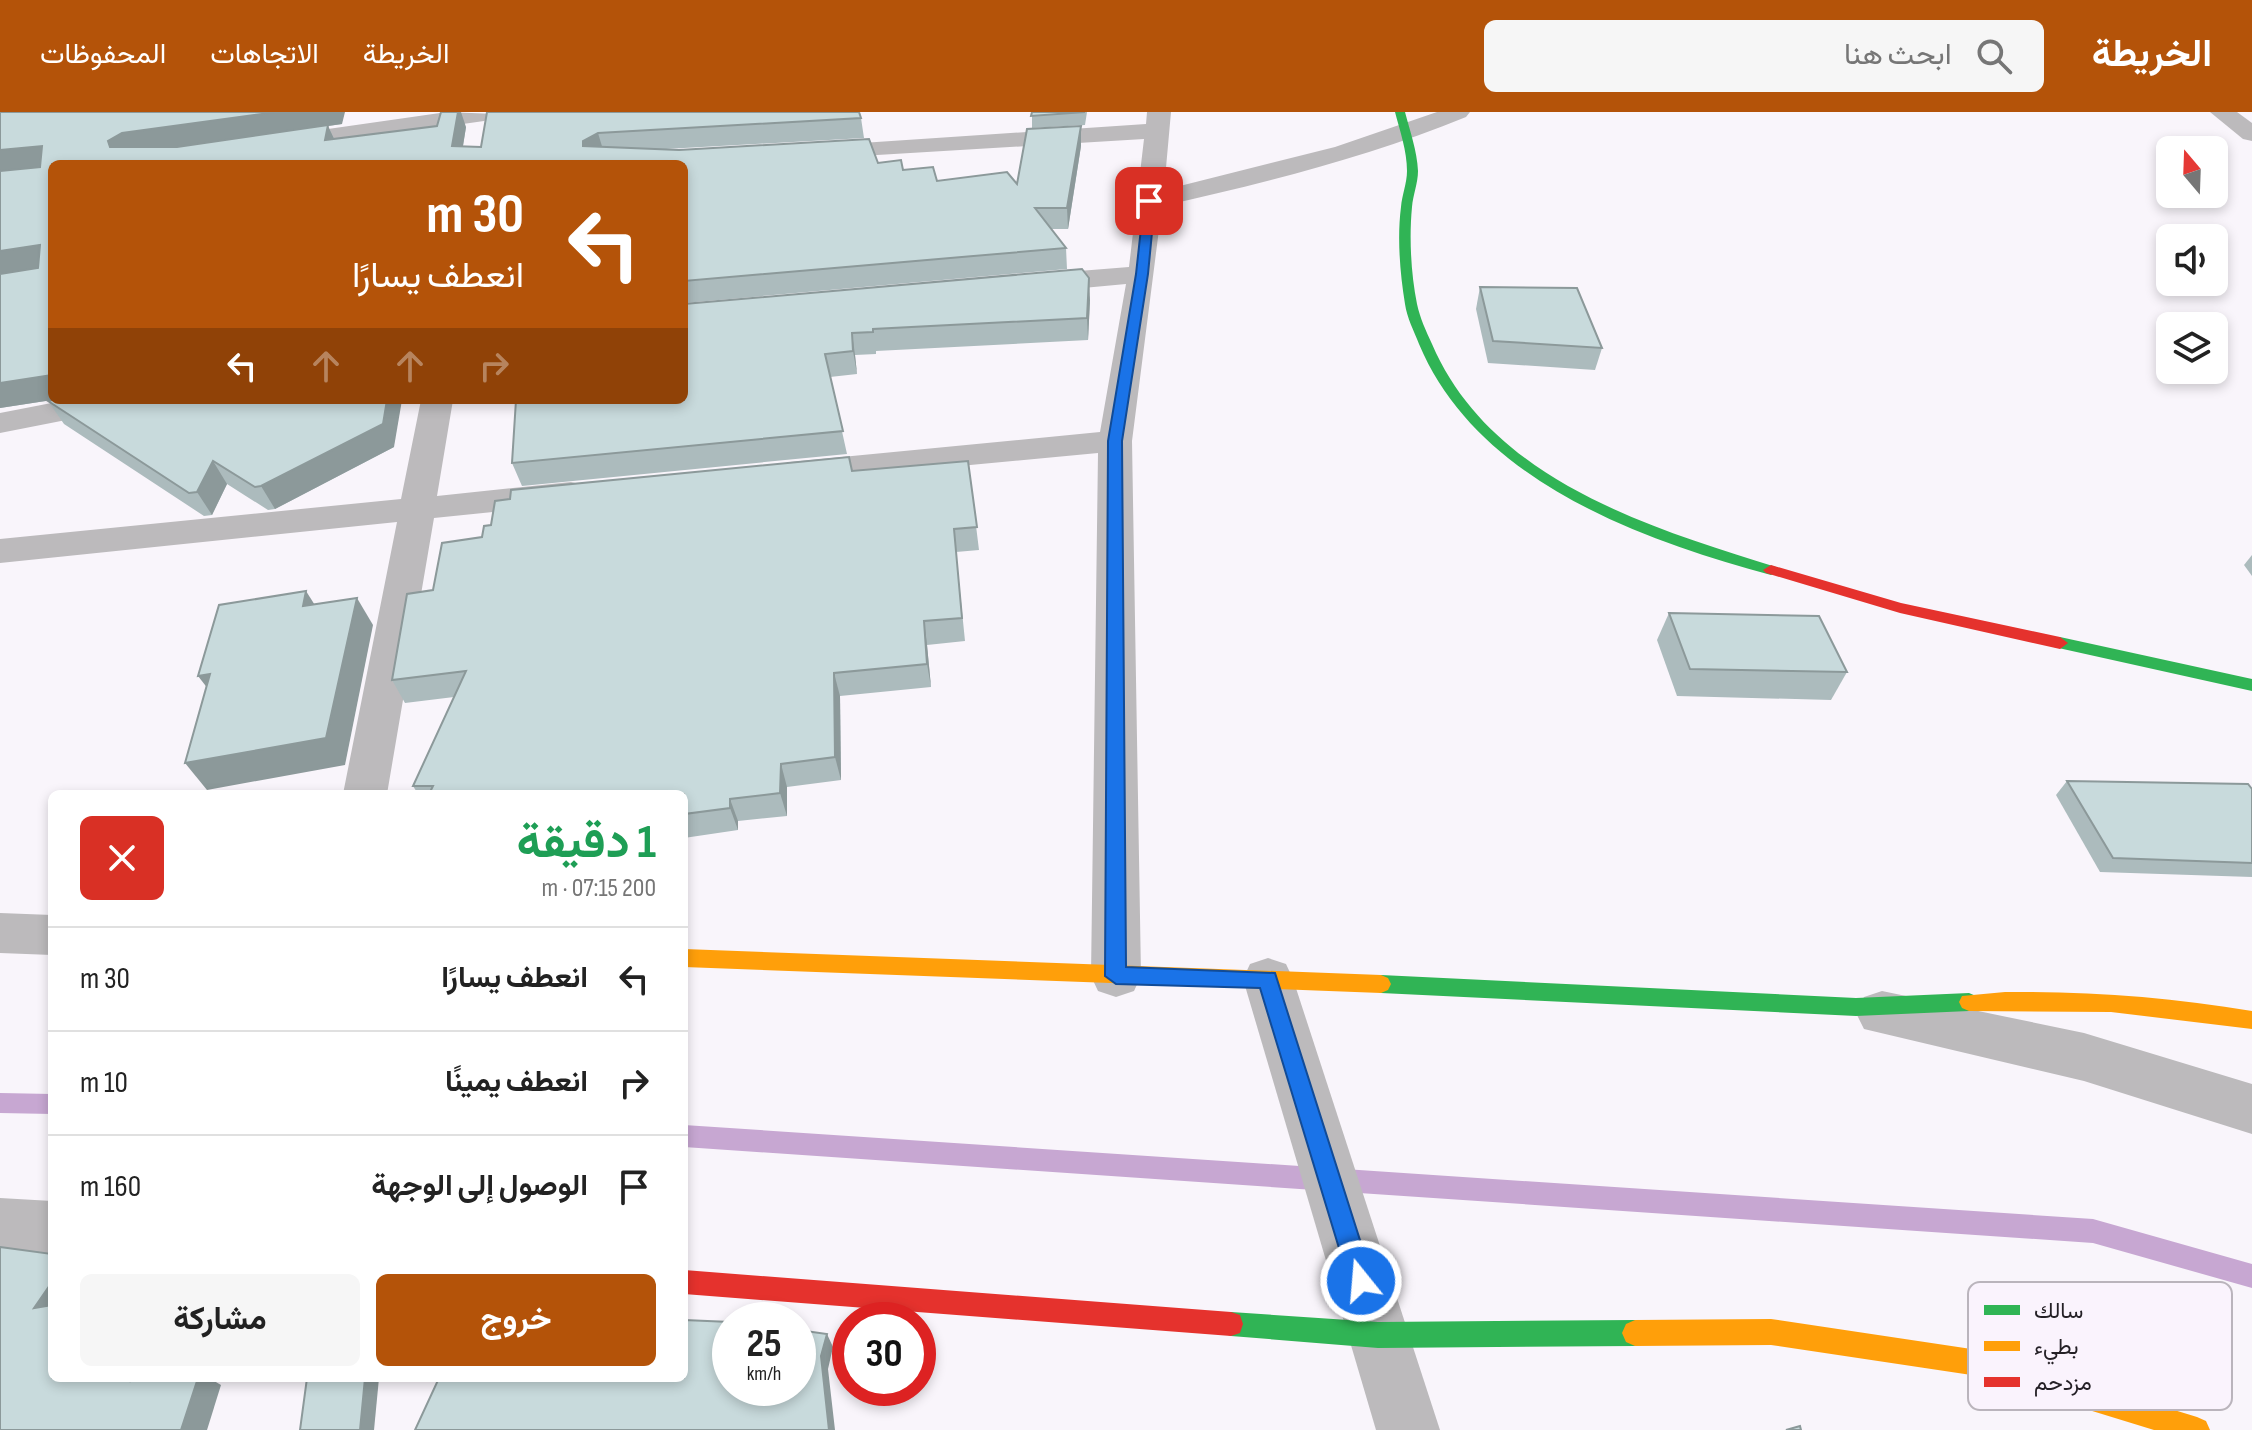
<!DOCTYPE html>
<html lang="ar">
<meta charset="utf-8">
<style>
:root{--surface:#fff;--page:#f6f6f6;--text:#222;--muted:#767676;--line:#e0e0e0;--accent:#b45309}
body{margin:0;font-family:"Sofia Sans Condensed",Vazirmatn,sans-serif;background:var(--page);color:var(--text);direction:rtl;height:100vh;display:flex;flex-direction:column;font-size:30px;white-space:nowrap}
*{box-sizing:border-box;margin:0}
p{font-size:26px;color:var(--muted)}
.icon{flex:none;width:44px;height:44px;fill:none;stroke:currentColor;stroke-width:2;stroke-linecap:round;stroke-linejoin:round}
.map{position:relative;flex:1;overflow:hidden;direction:ltr}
.sheet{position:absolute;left:48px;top:678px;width:640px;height:592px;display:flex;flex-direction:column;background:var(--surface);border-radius:12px;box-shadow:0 4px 12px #0003;direction:rtl}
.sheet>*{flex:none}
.guide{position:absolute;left:48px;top:48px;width:640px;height:244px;border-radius:12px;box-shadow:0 4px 12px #0003;direction:rtl;background:#b45309;color:#fff;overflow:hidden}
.needle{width:52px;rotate:341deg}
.buttons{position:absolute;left:2156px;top:24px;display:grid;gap:16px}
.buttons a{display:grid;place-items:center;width:72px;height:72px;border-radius:12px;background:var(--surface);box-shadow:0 4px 12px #0003;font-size:40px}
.speed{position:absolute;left:712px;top:1190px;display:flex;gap:16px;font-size:40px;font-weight:700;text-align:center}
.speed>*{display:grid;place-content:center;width:104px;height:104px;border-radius:50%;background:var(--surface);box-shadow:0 4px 12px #0003;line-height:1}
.speed small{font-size:20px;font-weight:400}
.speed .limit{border:12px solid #d22;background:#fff;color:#111}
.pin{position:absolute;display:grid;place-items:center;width:68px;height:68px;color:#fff;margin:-34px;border-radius:16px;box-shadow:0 4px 12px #0006}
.me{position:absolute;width:88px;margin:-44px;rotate:343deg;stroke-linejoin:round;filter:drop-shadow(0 0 6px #0008)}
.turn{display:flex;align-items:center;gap:28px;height:168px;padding:0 32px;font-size:36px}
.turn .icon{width:104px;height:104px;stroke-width:2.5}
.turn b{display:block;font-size:56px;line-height:68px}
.lanes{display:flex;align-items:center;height:76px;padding:0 32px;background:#0003;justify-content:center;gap:40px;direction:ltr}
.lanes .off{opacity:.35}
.round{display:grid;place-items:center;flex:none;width:84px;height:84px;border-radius:12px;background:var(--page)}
.headline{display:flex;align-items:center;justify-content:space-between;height:136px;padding:0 32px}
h1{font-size:48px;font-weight:700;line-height:60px;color:#1e9e55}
.button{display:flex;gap:16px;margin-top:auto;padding:16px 32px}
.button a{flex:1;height:92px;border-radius:12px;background:var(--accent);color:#fff;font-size:32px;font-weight:700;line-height:92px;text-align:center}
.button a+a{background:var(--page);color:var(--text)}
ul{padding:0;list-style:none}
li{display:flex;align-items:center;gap:24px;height:104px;padding:0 32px;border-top:2px solid var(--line)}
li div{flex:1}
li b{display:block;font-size:30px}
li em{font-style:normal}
header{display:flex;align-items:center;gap:48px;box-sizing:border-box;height:112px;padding:0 40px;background:var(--accent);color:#fff}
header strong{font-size:38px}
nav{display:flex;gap:44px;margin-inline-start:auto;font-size:28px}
.search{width:560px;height:72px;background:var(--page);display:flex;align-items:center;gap:20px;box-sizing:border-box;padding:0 28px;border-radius:12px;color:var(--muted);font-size:30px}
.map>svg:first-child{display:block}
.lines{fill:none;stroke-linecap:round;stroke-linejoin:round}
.stream{fill:#c7a7d2;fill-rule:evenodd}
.street{fill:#bcbabc;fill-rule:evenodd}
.fast{fill:#30b455;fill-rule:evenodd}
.slow{fill:#ff9f0a;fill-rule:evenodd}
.jam{fill:#e5322d;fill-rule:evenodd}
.wall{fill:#acbbbd}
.shaded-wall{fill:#8c999a}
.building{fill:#c8dadc;stroke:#8c999a;stroke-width:2}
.route{fill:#1a73e8;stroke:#114b97;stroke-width:2}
.key{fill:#faf3fd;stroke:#bab4bc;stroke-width:2}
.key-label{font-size:22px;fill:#242026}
</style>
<header>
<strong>الخريطة</strong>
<div class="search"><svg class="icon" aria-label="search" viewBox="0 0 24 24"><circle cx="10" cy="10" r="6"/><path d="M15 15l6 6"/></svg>ابحث هنا</div>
<nav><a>الخريطة</a><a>الاتجاهات</a><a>المحفوظات</a></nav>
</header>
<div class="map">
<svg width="2252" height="1318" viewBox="0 0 2252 1318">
<rect width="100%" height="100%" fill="#f9f5fb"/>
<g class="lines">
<g class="stream">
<polygon points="0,981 52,982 52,1002 0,1001"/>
<polygon points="684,1013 2093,1107 2252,1152 2252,1176 2093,1131 684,1035"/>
</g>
<g class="street">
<polygon points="447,0 496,2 484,9 272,39 260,32 272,25"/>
<path d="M1147 0H1171L1164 78 1335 35 1437 0H1470L1466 5C1368 45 1266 71 1162 94L1132 329 1141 864 1134 879 1116 885 1098 879 1091 864 1098 341 790 370 778 367 773 360 778 353 790 350 1100 320 1126 172 1029 181 1019 178 1014 172 1019 166 1029 163 1129 155 1144 27 811 47 802 45 799 40 802 35 1146 12Z"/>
<polygon points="2210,0 2237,0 2252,11 2252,29 2243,27"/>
<polygon points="67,288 133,288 129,295 117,298 0,321 0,301"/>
<polygon points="421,288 453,288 437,384 571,370 584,373 589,381 584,389 571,392 434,406 387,682 343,682 397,410 0,451 0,427 401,387"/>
<polygon points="0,801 52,803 52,843 0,841"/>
<polygon points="1268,846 1286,852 1293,867 1440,1318 1376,1318 1243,867 1250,852"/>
<polygon points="1882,879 2084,921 2252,972 2252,1022 2084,969 1864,917 1856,901 1864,885"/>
<polygon points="0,1086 52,1089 52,1147 0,1142"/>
</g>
<g class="fast">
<path d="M1395 0H1405C1410 19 1417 39 1418 59 1418 71 1413 83 1412 95 1409 126 1411 162 1417 192 1420 206 1426 219 1432 232 1490 367 1647 415 1776 455L1779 458 1776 461 1771 463C1638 427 1476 368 1419 232 1414 219 1407 206 1405 192 1400 161 1397 126 1401 95 1402 83 1407 71 1407 59 1407 39 1400 19 1395 0Z"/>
<polygon points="2060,525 2252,567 2252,579 2054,535 2052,531 2054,527"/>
<polygon points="1381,863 1856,886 1969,881 1976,884 1979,890 1976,896 1969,899 1856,904 1381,881 1374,878 1371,872 1374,866"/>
<polygon points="1231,1200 1378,1210 1635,1208 1644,1212 1648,1221 1644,1230 1635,1234 1378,1236 1231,1224 1222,1221 1219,1212 1222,1203"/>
</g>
<g class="slow">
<polygon points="684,837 1381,863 1388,866 1391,872 1388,878 1381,881 684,855"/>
<path d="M2005 880C2088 879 2170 885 2252 899V917L2111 900 1969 899 1962 896 1959 890 1962 884Z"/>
<polygon points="1771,1207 1978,1238 2197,1305 2206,1309 2210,1318 2154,1318 1978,1264 1771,1233 1635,1234 1626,1230 1622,1221 1626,1212 1635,1208"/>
</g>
<g class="jam">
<polygon points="1771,453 1901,491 2060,525 2068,531 2060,537 1900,501 1766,461 1763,458"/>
<polygon points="684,1158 1231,1200 1240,1203 1243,1212 1240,1221 1231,1224 684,1182"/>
</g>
</g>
<g class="wall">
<polygon points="0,0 342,12 328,14 334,27 466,15 463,34 481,35 488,0 861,6 864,26 666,37 878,51 937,69 1017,72 1081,34 1068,117 1051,117 1066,136 1067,157 684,191 684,52 52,52 52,288 0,296"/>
<polygon points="1032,0 1087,0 1085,13 1032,16"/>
<polygon points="1480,175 1602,236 1595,258 1488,251 1476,197"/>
<polygon points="1090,188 1088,228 876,239 876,242 855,243 857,262 830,265 847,342 522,374 512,351 684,288 684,192"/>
<polygon points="48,289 394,335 275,397 268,398 227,372 212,403 204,404 64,312"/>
<polygon points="968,349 979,438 956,440 965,529 927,533 931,575 840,584 841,668 787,675 787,704 738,709 738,718 684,726 684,682 418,682 413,674 454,585 405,591 392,568 433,478 482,425 852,359"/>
<polygon points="2252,443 2252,464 2244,453"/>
<polygon points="1669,501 1847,560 1831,588 1677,584 1657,528"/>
<polygon points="2067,669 2252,677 2252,765 2100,760 2056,683"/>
</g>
<g class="shaded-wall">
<polygon points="277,0 345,0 342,12 328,14 337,33 110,35 108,29 122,21"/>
<polygon points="458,0 461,0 466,15 460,52 452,34"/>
<polygon points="1081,14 1081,34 1068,117 1067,96"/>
<polygon points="598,21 604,41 583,34 583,29"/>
<polygon points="42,34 52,54 0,60 0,38"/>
<polygon points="40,133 52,155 0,163 0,139"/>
<polygon points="1089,166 1090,188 1088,228 1087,206"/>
<polygon points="852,221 855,243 857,262 853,239"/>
<polygon points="52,263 52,288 0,296 0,271"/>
<polygon points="387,288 402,288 394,335 275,397 261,374"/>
<polygon points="213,349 227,372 212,403 197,380"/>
<polygon points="306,479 323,506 303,494"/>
<polygon points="357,486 373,513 345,653 207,678 185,651"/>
<polygon points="924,509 927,533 931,575 927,552"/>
<polygon points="834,561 840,584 841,668 835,645"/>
<polygon points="210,562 219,591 198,564"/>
<polygon points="781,652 787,675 787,704 780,681"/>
<polygon points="730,687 738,709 738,718 730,696"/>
<polygon points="52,1170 52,1207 34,1196"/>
<polygon points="827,1222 833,1235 828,1257 835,1318 829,1318 821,1244"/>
<polygon points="132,1266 160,1266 131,1269"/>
<polygon points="198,1266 209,1266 221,1273 207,1318 181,1318"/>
<polygon points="365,1266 379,1266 374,1318 360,1318"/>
</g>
<g class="building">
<polygon points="0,0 277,0 122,21 108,29 110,35 177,35 328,13 325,28 437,14 441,0 458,0 452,34 481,35 487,0 859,0 861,6 598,21 583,29 583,34 679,38 869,27 878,51 901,48 903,58 933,55 937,69 1007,60 1017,72 1027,17 1081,14 1067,96 1035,96 1066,136 684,169 684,52 52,52 52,263 0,271 0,162 38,156 40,133 0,139 0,59 40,55 42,34 0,38"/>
<polygon points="1032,0 1085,0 1031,4"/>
<polygon points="1082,157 1089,166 1087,206 873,217 873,220 852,221 853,239 825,242 843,319 512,351 516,288 684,288 684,192"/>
<polygon points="1480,175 1577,176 1602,236 1493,229"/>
<polygon points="52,288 387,288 383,312 261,374 255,375 213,349 197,380 189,381 48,289"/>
<polygon points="849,345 852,359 968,349 977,415 954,417 962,506 924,509 927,552 834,561 835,645 781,652 780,681 730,687 730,696 684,702 684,682 429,682 433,674 413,674 466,559 392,568 407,482 433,478 442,431 482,425 484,414 491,413 495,389 510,387 511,378"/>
<polygon points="306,479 303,494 357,486 326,626 185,651 210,562 198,564 219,493"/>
<polygon points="1669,501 1819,504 1847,560 1690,557"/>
<polygon points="2067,669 2248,672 2252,677 2252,751 2113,746"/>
<polygon points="0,1135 52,1142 52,1170 34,1196 52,1193 52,1266 132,1266 131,1269 157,1266 198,1266 181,1318 0,1318"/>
<polygon points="684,1208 730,1210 730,1276 798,1276 798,1218 827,1222 821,1244 829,1318 415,1318 439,1266 684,1266"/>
<polygon points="307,1266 365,1266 360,1318 300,1318"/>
<polygon points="1800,1314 1801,1318 1786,1318"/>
</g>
<polygon class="route" points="1149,86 1155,89 1148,162 1122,329 1126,855 1275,861 1373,1169 1370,1178 1361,1182 1352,1178 1349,1169 1260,876 1116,872 1105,864 1108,329 1136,162 1144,89"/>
<rect x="1968" y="1170" width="264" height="128" rx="12" class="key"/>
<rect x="1984" y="1193" width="36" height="10" fill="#30b455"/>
<rect x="1984" y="1229" width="36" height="10" fill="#ff9f0a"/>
<rect x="1984" y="1265" width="36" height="10" fill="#e5322d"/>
<g class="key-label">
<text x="2034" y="1206">سالك</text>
<text x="2034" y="1242">بطيء</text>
<text x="2034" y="1278">مزدحم</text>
</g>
</svg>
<div class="buttons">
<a><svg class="needle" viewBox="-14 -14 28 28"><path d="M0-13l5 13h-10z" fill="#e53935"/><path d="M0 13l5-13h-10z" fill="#767676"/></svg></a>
<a><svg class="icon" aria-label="sound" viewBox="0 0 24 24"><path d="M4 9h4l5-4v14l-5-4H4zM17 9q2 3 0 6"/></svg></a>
<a><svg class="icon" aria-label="layers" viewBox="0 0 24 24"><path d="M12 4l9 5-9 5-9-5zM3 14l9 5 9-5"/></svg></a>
</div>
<div class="speed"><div>25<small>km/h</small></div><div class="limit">30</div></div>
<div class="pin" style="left:1149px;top:89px;background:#d93025"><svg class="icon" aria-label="arrive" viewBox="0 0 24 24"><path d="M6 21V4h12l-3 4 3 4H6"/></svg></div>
<svg class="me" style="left:1361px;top:1169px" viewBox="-20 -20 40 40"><circle r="17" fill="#1a73e8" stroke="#fff" stroke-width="3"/><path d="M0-11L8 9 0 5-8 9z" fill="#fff"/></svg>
<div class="guide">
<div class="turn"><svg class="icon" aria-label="left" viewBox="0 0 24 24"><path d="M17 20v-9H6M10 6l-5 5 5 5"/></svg><div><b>30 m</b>انعطف يسارًا</div></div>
<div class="lanes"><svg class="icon" aria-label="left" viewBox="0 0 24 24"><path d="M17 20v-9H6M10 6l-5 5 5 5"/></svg><svg class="icon off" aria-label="ahead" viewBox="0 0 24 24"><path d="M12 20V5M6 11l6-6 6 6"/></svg><svg class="icon off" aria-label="ahead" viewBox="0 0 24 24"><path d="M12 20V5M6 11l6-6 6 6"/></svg><svg class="icon off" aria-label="right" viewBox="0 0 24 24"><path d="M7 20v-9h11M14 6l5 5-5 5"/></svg></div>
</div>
<section class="sheet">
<div class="headline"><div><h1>1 دقيقة</h1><p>200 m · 07:15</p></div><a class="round" style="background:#d93025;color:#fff"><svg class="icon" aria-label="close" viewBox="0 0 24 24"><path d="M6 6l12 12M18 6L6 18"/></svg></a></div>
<ul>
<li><svg class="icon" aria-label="left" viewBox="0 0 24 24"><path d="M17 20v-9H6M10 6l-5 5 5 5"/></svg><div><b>انعطف يسارًا</b></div><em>30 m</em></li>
<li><svg class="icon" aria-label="right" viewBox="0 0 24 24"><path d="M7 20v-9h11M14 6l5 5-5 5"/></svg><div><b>انعطف يمينًا</b></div><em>10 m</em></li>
<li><svg class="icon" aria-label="arrive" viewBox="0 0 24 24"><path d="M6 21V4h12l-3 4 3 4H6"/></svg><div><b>الوصول إلى الوجهة</b></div><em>160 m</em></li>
</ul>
<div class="button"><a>خروج</a><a>مشاركة</a></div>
</section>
</div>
